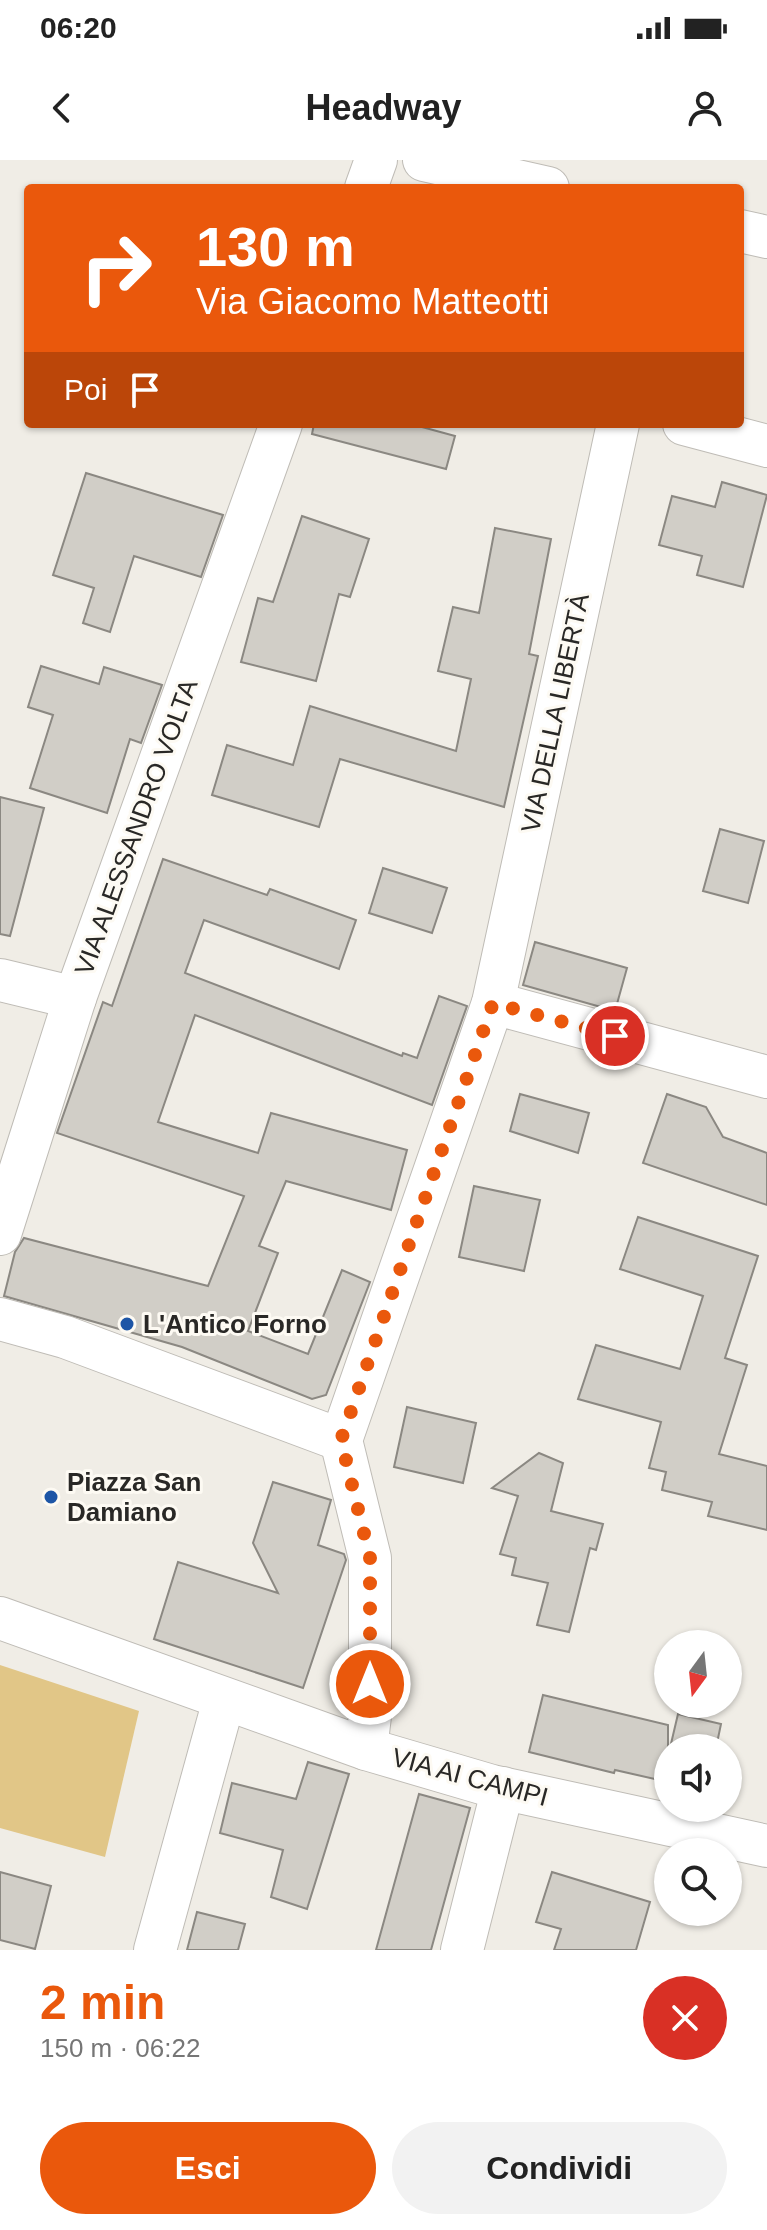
<!DOCTYPE html>
<html lang="it">
<meta charset="utf-8">
<style>
:root{--surface:#fff;--page:#f2f2f2;--text:#222;--muted:#767676;--accent:#ea580c}
body{margin:0;font-family:Helvetica,sans-serif;background:var(--page);color:var(--text);height:100vh;display:flex;flex-direction:column;font-size:30px;white-space:nowrap}
*{box-sizing:border-box;margin:0}
p{font-size:26px;color:var(--muted)}
.icon{flex:none;width:44px;height:44px;fill:none;stroke:currentColor;stroke-width:2;stroke-linecap:round;stroke-linejoin:round}
.map{position:relative;height:1790px;overflow:hidden}
.drawer{display:flex;flex-direction:column;background:var(--surface);flex:1}
.drawer>*{flex:none}
.top-card{position:absolute;left:24px;top:24px;width:720px;height:244px;border-radius:8px;box-shadow:0 2px 6px #0004;background:#ea580c;color:#fff;overflow:hidden}
.needle{width:52px;rotate:195deg}
.buttons{position:absolute;left:654px;top:1470px;display:grid;gap:16px}
.buttons a{display:grid;place-items:center;width:88px;height:88px;border-radius:50%;background:var(--surface);box-shadow:0 2px 6px #0004;font-size:40px}
.pin{position:absolute;display:grid;place-items:center;width:68px;height:68px;color:#fff;margin:-34px;border:4px solid #fff;border-radius:50%;box-shadow:0 2px 8px #0007}
.me{position:absolute;width:88px;margin:-44px;rotate:0deg;stroke-linejoin:round;filter:drop-shadow(0 0 6px #0008)}
.turn{display:flex;align-items:center;gap:28px;height:168px;padding:0 40px;font-size:36px}
.turn .icon{width:104px;height:104px;stroke-width:2.5}
.turn b{display:block;font-size:56px;line-height:68px}
.then{display:flex;align-items:center;height:76px;padding:0 40px;background:#0003;gap:16px;font-size:30px}
.round{display:grid;place-items:center;flex:none;width:84px;height:84px;border-radius:42px;background:var(--page)}
.head{display:flex;align-items:center;justify-content:space-between;height:136px;padding:0 40px}
h1{font-size:48px;font-weight:700;line-height:60px;color:var(--accent)}
.primary-button{display:flex;gap:16px;margin-top:auto;padding:16px 40px}
.primary-button a{flex:1;height:92px;border-radius:48px;background:var(--accent);color:#fff;font-size:32px;font-weight:700;line-height:92px;text-align:center}
.primary-button a+a{background:var(--page);color:var(--text)}
.status{display:flex;justify-content:space-between;align-items:center;height:56px;padding:0 40px;background:var(--surface);direction:ltr}
.status svg{height:22px;fill:currentColor}
header{display:flex;justify-content:space-between;align-items:center;height:104px;padding:0 40px;background:var(--surface);font-size:36px;font-weight:700}
.map>svg:first-child{display:block}
.green{fill:#e1c687}
.building{fill:#d1cec7;stroke:#8b8882;stroke-width:2}
.lines{fill:none;stroke-linecap:round;stroke-linejoin:round}
.minor-casing{stroke:#bfbcb6;stroke-width:44}
.minor{stroke:#fff;stroke-width:42}
.route{stroke:#ea580c;stroke-width:14;stroke-dasharray:0 25.2}
.poi-dot{fill:#1d55a6;stroke:#fdfaf3;stroke-width:3}
.labels{text-anchor:middle;dominant-baseline:central;stroke-width:6;stroke-linejoin:round;paint-order:stroke}
.street-label{font-size:26px;fill:#292826;stroke:#fdfaf3}
.poi-label{font-size:26px;font-weight:bold;fill:#292826;stroke:#fdfaf3;text-anchor:start}
</style>
<div class="status"><b>06:20</b><svg viewBox="0 0 49 12"><path d="M0 12V9h3v3zM5 12V6h3v6zM10 12V3h3v9zM15 12V0h3v12zM26 1h20v11H26zM47 4h2v5h-2z"/></svg></div>
<header><svg class="icon" aria-label="back" viewBox="0 0 24 24"><path d="M15 5l-7 7 7 7"/></svg>Headway<svg class="icon" aria-label="person" viewBox="0 0 24 24"><circle cx="12" cy="8" r="4"/><path d="M4 21q1-7 8-7t8 7"/></svg></header>
<div class="map">
<svg width="767" height="1790" viewBox="0 0 767 1790">
<rect width="100%" height="100%" fill="#f0ede6"/>
<polygon class="green" points="0,1505 139,1551 105,1697 0,1668"/>
<g class="building">
<polygon points="314,264 411,264 455,276 446,309 312,274"/>
<polygon points="86,313 223,355 201,417 134,396 110,472 83,463 94,428 53,415"/>
<polygon points="722,322 767,335 743,427 697,415 702,396 659,385 672,336 715,347"/>
<polygon points="302,356 369,379 350,437 339,434 316,521 241,502 258,438 273,442"/>
<polygon points="495,368 551,379 529,494 538,496 504,647 340,599 319,667 212,635 227,585 293,605 310,546 456,591 471,519 438,511 453,447 479,453"/>
<polygon points="41,506 99,524 104,507 162,525 141,583 130,579 107,653 30,628 53,555 28,547"/>
<polygon points="0,637 44,648 10,776 0,774"/>
<polygon points="720,669 764,681 748,743 703,731"/>
<polygon points="163,699 267,735 270,729 356,760 339,809 204,760 185,813 402,896 403,893 417,898 439,836 467,846 432,945 195,855 158,962 258,993 271,953 407,990 391,1050 286,1021 259,1086 278,1093 248,1171 308,1194 342,1110 370,1122 326,1235 312,1239 182,1187 4,1136 15,1092 24,1078 208,1126 244,1036 57,973 103,842 112,846"/>
<polygon points="383,708 447,728 432,773 369,753"/>
<polygon points="535,782 627,808 615,851 523,825"/>
<polygon points="520,934 589,953 578,993 510,971"/>
<polygon points="667,934 706,947 723,977 767,993 767,1045 643,1003"/>
<polygon points="474,1026 540,1040 524,1111 459,1097"/>
<polygon points="638,1057 758,1096 725,1198 747,1205 719,1294 767,1306 767,1370 708,1356 712,1342 662,1330 666,1312 649,1308 661,1262 578,1239 596,1185 680,1209 703,1136 620,1109"/>
<polygon points="407,1247 476,1263 463,1323 394,1307"/>
<polygon points="539,1293 563,1303 551,1351 603,1364 596,1390 590,1388 569,1472 537,1465 548,1423 512,1415 516,1398 500,1394 518,1336 492,1328"/>
<polygon points="273,1322 331,1340 318,1385 344,1394 346,1400 303,1528 154,1479 178,1402 278,1433 253,1383"/>
<polygon points="543,1535 668,1565 668,1622 615,1610 614,1613 529,1592"/>
<polygon points="678,1554 721,1564 716,1588 670,1588"/>
<polygon points="308,1602 349,1614 307,1749 271,1737 283,1690 220,1673 232,1623 296,1639"/>
<polygon points="419,1634 470,1648 431,1790 376,1790"/>
<polygon points="0,1712 51,1726 35,1789 0,1780"/>
<polygon points="552,1712 650,1742 636,1790 554,1790 561,1769 536,1762"/>
<polygon points="197,1752 245,1764 238,1790 187,1790"/>
</g>
<g class="lines">
<g class="minor-casing">
<g id="minor">
<polyline points="424,0 548,28"/>
<polyline points="366,28 376,0"/>
<polyline points="740,71 767,77"/>
<polyline points="684,264 767,286"/>
<polyline points="0,820 75,838"/>
<polyline points="493,843 767,917"/>
<polyline points="0,1074 75,838 281,264"/>
<polyline points="0,1159 65,1177 341,1280"/>
<polyline points="0,1458 366,1589 492,1626 767,1686"/>
<polyline points="366,1589 370,1556 370,1398 341,1280 493,843 618,264"/>
<polyline points="155,1790 224,1540"/>
<polyline points="462,1790 503,1628"/>
</g>
</g>
<use href="#minor" class="minor"/>
</g>
<g class="lines">
<polyline class="route" points="370,1524 370,1398 341,1280 493,843 615,876"/>
</g>
<g class="poi-dot">
<circle cx="127" cy="1164" r="8"/>
<circle cx="51" cy="1337" r="8"/>
</g>
<g class="labels">
<g class="street-label">
<text transform="translate(555 553) rotate(-78)">VIA DELLA LIBERTÀ</text>
<text transform="translate(136 667) rotate(-70)">VIA ALESSANDRO VOLTA</text>
<text transform="translate(470 1617) rotate(15)">VIA AI CAMPI</text>
</g>
<g class="poi-label">
<text x="143" y="1164">L'Antico Forno</text>
<text x="67" y="1322">Piazza San<tspan x="67" dy="30">Damiano</tspan></text>
</g>
</g>
</svg>
<div class="buttons">
<a><svg class="needle" viewBox="-14 -14 28 28"><path d="M0-13l5 13h-10z" fill="#e53935"/><path d="M0 13l5-13h-10z" fill="#767676"/></svg></a>
<a><svg class="icon" aria-label="sound" viewBox="0 0 24 24"><path d="M4 9h4l5-4v14l-5-4H4zM17 9q2 3 0 6"/></svg></a>
<a><svg class="icon" aria-label="search" viewBox="0 0 24 24"><circle cx="10" cy="10" r="6"/><path d="M15 15l6 6"/></svg></a>
</div>
<div class="pin" style="left:615px;top:876px;background:#d93025"><svg class="icon" aria-label="arrive" viewBox="0 0 24 24"><path d="M6 21V4h12l-3 4 3 4H6"/></svg></div>
<svg class="me" style="left:370px;top:1524px" viewBox="-20 -20 40 40"><circle r="17" fill="#ea580c" stroke="#fff" stroke-width="3"/><path d="M0-11L8 9 0 5-8 9z" fill="#fff"/></svg>
<div class="top-card">
<div class="turn"><svg class="icon" aria-label="right" viewBox="0 0 24 24"><path d="M7 20v-9h11M14 6l5 5-5 5"/></svg><div><b>130 m</b>Via Giacomo Matteotti</div></div>
<div class="then">Poi<svg class="icon" aria-label="arrive" viewBox="0 0 24 24"><path d="M6 21V4h12l-3 4 3 4H6"/></svg></div>
</div>
</div>
<section class="drawer">
<div class="head"><div><h1>2 min</h1><p>150 m · 06:22</p></div><a class="round" style="background:#d93025;color:#fff"><svg class="icon" aria-label="close" viewBox="0 0 24 24"><path d="M6 6l12 12M18 6L6 18"/></svg></a></div>
<div class="primary-button"><a>Esci</a><a>Condividi</a></div>
</section>
